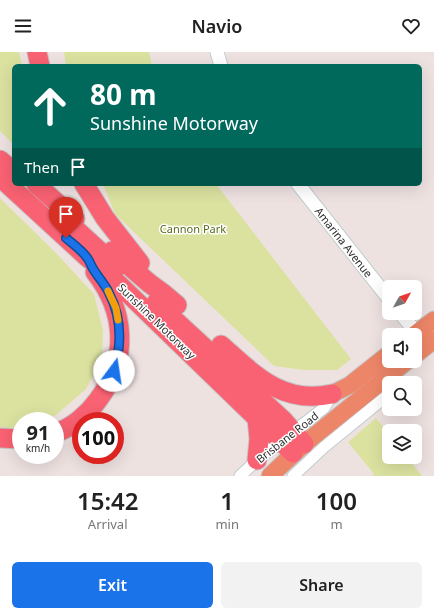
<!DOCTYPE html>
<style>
:root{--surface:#fff;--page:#f2f2f2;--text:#222;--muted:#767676;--accent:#1a73e8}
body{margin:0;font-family:"Noto Sans",sans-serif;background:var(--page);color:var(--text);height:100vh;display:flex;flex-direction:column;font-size:15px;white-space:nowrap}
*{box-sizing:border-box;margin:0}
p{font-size:13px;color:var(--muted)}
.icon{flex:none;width:22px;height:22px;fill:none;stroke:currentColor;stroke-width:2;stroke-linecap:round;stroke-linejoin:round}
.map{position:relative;height:424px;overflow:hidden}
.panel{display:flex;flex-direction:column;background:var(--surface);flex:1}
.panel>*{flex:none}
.banner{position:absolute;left:12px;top:12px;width:410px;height:122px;border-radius:6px;box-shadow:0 4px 16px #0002;background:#00695c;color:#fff;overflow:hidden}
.needle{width:26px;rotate:50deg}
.tools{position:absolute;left:382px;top:228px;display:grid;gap:8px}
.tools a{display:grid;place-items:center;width:40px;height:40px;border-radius:6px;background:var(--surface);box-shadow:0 4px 16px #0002;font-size:20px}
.speed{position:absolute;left:12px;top:360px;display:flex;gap:8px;font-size:20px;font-weight:700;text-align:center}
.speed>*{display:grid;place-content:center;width:52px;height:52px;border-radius:50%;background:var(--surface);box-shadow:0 4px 16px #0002;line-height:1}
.speed small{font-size:10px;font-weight:400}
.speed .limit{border:6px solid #d22;background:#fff;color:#111}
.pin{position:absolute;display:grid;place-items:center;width:34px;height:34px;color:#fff;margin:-41px -17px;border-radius:50% 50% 50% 0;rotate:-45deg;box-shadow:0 0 4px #0007}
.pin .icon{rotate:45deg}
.me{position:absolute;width:44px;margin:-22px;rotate:14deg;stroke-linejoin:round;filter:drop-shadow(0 0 3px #0008)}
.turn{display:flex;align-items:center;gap:14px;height:84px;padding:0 12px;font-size:18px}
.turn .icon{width:52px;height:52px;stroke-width:2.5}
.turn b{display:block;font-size:28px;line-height:34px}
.then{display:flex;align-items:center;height:38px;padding:0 12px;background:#0003;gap:8px;font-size:15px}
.eta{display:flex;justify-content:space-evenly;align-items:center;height:68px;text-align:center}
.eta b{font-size:24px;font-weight:600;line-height:28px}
.primary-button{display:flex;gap:8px;margin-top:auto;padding:8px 12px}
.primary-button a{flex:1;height:46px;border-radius:6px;background:var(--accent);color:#fff;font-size:16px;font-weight:600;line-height:46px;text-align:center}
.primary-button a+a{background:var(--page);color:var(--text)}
header{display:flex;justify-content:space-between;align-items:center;height:52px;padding:0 12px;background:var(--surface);font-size:18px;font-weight:600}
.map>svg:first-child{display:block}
.green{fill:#dbe2a0}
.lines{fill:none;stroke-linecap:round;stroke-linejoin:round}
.minor-casing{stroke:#c2cccf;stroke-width:13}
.tertiary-casing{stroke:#c2cccf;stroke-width:15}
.primary-casing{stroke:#c4c4c4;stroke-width:19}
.motorway-casing{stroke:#c4c4c4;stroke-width:21}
.minor{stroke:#fff;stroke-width:11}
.tertiary{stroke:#fff;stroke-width:13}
.primary{stroke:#ed8668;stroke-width:17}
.motorway{stroke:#f96272;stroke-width:19}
.route-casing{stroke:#114b97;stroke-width:10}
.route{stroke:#1a73e8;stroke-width:7}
.slow{stroke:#f59e0b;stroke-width:7}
.labels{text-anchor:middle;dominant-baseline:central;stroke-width:3;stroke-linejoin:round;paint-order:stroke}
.park-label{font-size:11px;fill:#576b1e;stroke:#fff}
.street-label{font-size:11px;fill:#2e2e2e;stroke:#fff}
</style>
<header><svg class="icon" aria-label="menu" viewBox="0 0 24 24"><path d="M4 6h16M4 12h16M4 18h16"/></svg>Navio<svg class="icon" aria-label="heart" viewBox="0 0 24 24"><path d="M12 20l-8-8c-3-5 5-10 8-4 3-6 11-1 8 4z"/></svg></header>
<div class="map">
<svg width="434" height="424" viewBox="0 0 434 424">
<rect width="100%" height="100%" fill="#eee2e1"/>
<g class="green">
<polygon points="0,0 19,0 22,14 14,14 14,93 0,79"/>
<polygon points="64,0 149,0 152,14 66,14"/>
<polygon points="103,132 216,132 351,307 337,318 303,318 274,314 115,162"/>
<polygon points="0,146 55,200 94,242 103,278 102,307 86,337 56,363 41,369 21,369 21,377 19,378 0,375"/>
<polygon points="376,366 389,382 389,405 407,405 422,424 372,424 374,422 348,390"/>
</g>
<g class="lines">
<g class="minor-casing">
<g id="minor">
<polyline points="240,424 257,408 324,356 332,342"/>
<polyline points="293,424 324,395 389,342"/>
</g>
</g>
<g class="tertiary-casing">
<g id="tertiary">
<polyline points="217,0 221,14"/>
<polyline points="298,132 389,247"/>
<polyline points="400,261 422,287"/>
</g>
</g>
<g class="primary-casing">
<g id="primary">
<polyline points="414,283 434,268"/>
<polyline points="415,303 434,288"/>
<polyline points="332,342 350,333 389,302"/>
<polyline points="270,424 304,392 407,309"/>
</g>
</g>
<g class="motorway-casing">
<g id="motorway">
<polyline points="37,0 40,14"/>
<polyline points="0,108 14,120"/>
<polyline points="0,125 88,206 105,219 293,401"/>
<polyline points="36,132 75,167"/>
<polyline points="84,132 105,166 140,211"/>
<polyline points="60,163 117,215"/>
<polyline points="112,199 149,231 164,242 177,253"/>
<polyline points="156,251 283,368 304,392"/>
<path d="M221 293C255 323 282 353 332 342"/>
<path d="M55 381C72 376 88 362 98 348 129 307 126 260 95 220"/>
<polyline points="0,386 21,387"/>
<polyline points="257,408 259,387 257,366"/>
</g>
</g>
<use href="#minor" class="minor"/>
<use href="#tertiary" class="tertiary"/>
<use href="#primary" class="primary"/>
<use href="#motorway" class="motorway"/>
</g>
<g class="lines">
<g class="route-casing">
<path id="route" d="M66 186C73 192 83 199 88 207 90 210 91 213 92 215 97 224 105 232 109 241 122 266 122 292 114 319"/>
</g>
<use href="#route" class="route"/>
<polyline class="slow" points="108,239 116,256 118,268"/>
</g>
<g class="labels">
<g class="park-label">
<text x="193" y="176">Cannon Park</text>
</g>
<g class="street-label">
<text transform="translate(344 190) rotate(52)">Amarina Avenue</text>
<text transform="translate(157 269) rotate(44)">Sunshine Motorway</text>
<text transform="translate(287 385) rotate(-38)">Brisbane Road</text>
</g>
</g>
</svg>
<div class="tools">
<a><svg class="needle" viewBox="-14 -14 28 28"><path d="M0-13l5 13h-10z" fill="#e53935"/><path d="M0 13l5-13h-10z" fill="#767676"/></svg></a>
<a><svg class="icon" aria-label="sound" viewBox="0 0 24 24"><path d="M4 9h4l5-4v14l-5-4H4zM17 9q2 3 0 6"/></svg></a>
<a><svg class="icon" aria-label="search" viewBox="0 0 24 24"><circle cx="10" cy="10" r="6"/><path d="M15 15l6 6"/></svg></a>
<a><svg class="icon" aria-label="layers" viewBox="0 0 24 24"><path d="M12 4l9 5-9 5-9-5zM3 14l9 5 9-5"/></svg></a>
</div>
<div class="speed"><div>91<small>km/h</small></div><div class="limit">100</div></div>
<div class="pin" style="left:66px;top:186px;background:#d93025"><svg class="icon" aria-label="arrive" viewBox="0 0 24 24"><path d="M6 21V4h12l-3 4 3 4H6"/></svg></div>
<svg class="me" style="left:114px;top:319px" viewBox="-20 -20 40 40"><circle r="19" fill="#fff"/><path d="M0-13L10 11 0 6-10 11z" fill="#1a73e8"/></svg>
<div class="banner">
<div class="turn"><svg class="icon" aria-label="ahead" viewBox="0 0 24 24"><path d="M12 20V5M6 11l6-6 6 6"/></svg><div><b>80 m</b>Sunshine Motorway</div></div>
<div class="then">Then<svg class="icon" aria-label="arrive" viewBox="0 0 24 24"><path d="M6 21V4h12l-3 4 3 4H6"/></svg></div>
</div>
</div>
<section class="panel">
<div class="eta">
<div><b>15:42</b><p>Arrival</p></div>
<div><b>1</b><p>min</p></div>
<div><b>100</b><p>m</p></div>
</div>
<div class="primary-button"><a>Exit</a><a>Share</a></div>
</section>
